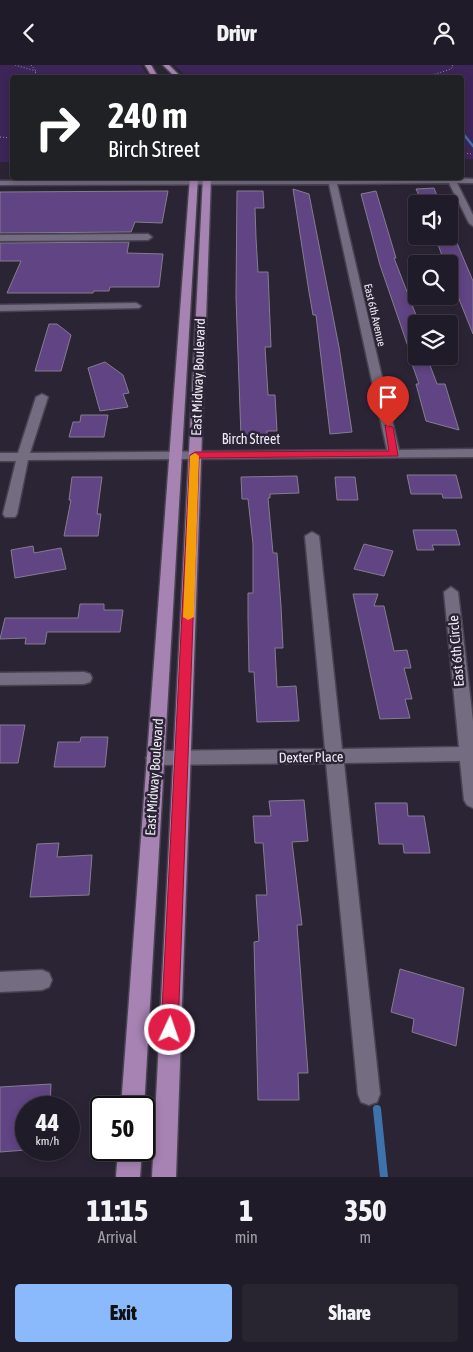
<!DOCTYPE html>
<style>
:root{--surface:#201b28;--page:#282430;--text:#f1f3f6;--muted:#a2a1a8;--line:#3d3945;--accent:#8abafc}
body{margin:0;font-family:"Asap Condensed",sans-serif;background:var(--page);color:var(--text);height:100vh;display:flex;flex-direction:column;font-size:19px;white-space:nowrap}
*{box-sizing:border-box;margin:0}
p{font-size:16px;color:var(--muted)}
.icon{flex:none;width:28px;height:28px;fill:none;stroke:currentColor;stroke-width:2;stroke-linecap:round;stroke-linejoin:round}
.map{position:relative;height:1112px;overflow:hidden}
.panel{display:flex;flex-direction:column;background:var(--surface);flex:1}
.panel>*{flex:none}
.guide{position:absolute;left:10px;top:10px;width:454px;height:105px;border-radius:5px;box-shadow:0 2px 8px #0003,0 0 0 1px var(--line);background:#202124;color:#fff;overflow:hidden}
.controls{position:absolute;left:408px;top:130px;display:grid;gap:10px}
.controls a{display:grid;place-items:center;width:50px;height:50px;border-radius:5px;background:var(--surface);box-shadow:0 2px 8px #0003,0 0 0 1px var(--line);font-size:25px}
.speed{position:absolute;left:15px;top:1031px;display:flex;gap:10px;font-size:25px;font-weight:700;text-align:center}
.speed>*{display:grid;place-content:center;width:65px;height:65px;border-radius:50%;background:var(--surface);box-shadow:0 2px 8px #0003,0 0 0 1px var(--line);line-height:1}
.speed small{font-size:12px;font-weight:400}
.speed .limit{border:2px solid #111;border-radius:8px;background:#fff;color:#111}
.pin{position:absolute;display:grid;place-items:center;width:42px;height:42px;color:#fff;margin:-51px -21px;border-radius:50% 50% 50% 0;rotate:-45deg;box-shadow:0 0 5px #0007}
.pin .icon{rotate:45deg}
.me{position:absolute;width:55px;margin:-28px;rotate:3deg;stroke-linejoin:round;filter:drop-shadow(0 0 4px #0008)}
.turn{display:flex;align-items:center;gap:18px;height:105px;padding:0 15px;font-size:22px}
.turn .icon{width:65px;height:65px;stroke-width:2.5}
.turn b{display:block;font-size:35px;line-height:42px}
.eta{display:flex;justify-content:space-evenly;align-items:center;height:85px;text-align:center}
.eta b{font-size:30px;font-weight:800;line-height:35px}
.action{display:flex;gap:10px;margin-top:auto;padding:10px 15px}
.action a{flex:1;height:58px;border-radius:5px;background:var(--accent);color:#111;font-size:20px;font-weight:800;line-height:58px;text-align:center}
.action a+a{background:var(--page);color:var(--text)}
header{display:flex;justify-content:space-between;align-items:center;height:65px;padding:0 15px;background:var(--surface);font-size:22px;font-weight:800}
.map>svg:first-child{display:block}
.green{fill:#3d2559}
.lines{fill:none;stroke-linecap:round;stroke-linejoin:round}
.stream-far1{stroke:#3d73aa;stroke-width:2.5}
.stream{stroke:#3d73aa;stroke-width:8}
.building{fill:#604483;stroke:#847d90}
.minor-casing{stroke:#494351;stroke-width:3}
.major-casing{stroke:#494351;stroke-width:3}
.path{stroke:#96919f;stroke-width:1;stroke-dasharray:1 2;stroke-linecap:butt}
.minor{fill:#746c80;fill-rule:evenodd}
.major{fill:#a683b2;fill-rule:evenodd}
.route{fill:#e11d48;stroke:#92132f}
.slow{fill:#f59e0b}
.labels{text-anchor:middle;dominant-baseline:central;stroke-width:5;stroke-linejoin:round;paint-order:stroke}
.far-street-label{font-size:11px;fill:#f0ecf7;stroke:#2b2435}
.street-label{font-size:14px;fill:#f0ecf7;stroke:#2b2435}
</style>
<header><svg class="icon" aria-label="back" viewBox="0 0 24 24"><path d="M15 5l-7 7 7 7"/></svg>Drivr<svg class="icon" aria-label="person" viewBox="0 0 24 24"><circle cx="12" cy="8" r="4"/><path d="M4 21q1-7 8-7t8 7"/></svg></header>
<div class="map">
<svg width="473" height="1112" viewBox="0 0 473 1112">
<rect width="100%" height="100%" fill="#2b2435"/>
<g class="green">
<polygon points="0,0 141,0 148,12 12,12 12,97 0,97"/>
<polygon points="174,0 473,0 473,94 461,94 461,12 187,12"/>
</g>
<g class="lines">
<polyline class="stream-far1" points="461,66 473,81"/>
<polyline class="stream" points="377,1044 384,1112"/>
</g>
<g class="building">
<polygon points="434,123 440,139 423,139 416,124"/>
<polygon points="293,124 309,129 339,282 352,367 330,369 316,250 313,250 309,227"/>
<polygon points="168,126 162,158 135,157 131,167 0,168 0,127"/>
<polygon points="237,126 263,126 264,143 255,143 256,173 258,207 268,207 271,282 265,282 268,330 275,330 277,366 267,366 267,372 241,372 236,233"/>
<polygon points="376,126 396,193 394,193 416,250 416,296 428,295 437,319 445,319 459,365 426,356 416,319 419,319 411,296 413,296 380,200 361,129"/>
<polygon points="435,171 454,171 473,216 473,269 449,209 449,199 445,199"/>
<polygon points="129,177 127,188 163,189 159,222 110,222 109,226 94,226 93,228 7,228 21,196 0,196 0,178"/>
<polygon points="49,259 57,259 71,270 61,306 35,306"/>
<polygon points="105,297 123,310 129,328 123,329 128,342 100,346 88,303"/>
<polygon points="81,350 108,350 104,372 69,372 73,357 80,357"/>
<polygon points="407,410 456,410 462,433 443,433 442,429 411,429"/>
<polygon points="297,411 299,428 270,429 270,433 268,433 273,488 277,488 281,541 283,583 275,583 277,622 296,621 299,656 257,657 254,607 249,607 248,553 248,528 253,528 253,479 248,434 242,434 241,412"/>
<polygon points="72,412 102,412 97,449 101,449 98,471 64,471 71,435 69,435"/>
<polygon points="335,412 355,412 358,435 337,435"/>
<polygon points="413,465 456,465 460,480 432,480 434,485 417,485"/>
<polygon points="364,479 393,486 384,511 354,504"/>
<polygon points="33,481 34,488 61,483 66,504 15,513 11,485"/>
<polygon points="353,529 378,529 374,541 384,541 394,586 407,585 411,603 404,603 412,634 405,634 410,653 380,654"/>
<polygon points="80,539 104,539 104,545 123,545 120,567 47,567 45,579 25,579 26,573 0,574 5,553 78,553"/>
<polygon points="0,660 25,660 18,698 0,698"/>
<polygon points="81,672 108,672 105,702 54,702 58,677 80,677"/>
<polygon points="304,735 308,776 292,777 302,860 297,860 308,1008 298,1008 299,1035 258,1035 254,877 259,876 256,830 267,830 263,778 255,778 253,751 271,751 269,736"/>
<polygon points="375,738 407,738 408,751 424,751 430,788 404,788 403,779 379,779"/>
<polygon points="59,778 57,792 92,790 89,830 30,832 37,779"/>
<polygon points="400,904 464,923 456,981 412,967 414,954 391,947"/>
<polygon points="51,1019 50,1042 26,1042 26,1085 0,1087 0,1022"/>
</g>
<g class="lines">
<g class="minor-casing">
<g id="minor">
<polygon points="446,112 473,114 473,118 457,118 473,150 473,161 469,158 449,118 337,119 399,385 473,384 473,392 28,395 17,449 15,452 5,452 3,449 16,396 0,396 0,388 18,388 36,332 42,329 48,332 30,388 387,385 329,119 0,120 0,116"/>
<polygon points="0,170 148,169 152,172 148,175 0,176"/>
<polygon points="136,238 141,241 139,243 0,246 0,240"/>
<polygon points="312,467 319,471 342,684 459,682 444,527 451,522 458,527 473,656 473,743 467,740 464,735 460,696 344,698 380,1029 377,1037 369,1040 361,1037 358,1029 326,698 155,700 149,698 146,693 149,688 155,686 325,684 305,471"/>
<polygon points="84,607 90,609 92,613 90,617 84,619 0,620 0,608"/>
<polygon points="42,905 49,908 52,915 49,922 42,925 0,927 0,907"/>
</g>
</g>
<g class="major-casing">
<g id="major">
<polygon points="145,0 151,0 158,12 152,12"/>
<polygon points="163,0 169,0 181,12 175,12"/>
<polygon points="190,112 198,112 144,1044 121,1042"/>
<polygon points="203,112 211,112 176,1112 152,1112"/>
<polygon points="118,1085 142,1085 140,1112 116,1112"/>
</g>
</g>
<g class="path">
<polyline points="15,0 36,6"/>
<polyline points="31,0 36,6 34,12"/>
<polyline points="426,12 451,4 453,1 451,0"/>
<polyline points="0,72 12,73"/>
<polyline points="461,88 473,89"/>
</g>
<use href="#minor" class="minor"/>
<use href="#major" class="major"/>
</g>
<polygon class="route" points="385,360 393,362 398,391 199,393 178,965 175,971 170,974 164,971 161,965 190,390 195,387 389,386"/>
<polygon class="slow" points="195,388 199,391 194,552 188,555 183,552 190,391"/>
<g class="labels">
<g class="far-street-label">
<text transform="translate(375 250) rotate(77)">East 6th Avenue</text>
</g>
<g class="street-label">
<text transform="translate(198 312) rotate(-88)">East Midway Boulevard</text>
<text x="251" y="374">Birch Street</text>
<text transform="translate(456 586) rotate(-95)">East 6th Circle</text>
<text transform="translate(311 692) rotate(-1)">Dexter Place</text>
<text transform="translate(154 712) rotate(-86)">East Midway Boulevard</text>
</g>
</g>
</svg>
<div class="controls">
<a><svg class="icon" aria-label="sound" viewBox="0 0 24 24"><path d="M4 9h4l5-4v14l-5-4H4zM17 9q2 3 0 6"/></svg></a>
<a><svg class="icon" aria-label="search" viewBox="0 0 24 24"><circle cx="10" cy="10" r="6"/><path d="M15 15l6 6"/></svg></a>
<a><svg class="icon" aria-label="layers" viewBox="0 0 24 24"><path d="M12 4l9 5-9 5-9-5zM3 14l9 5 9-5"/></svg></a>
</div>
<div class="speed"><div>44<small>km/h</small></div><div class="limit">50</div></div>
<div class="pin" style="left:388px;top:362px;background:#d93025"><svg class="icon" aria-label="arrive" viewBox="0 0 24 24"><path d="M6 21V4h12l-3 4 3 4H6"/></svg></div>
<svg class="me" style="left:170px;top:965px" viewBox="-20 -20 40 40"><circle r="17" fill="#e11d48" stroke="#fff" stroke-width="3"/><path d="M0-11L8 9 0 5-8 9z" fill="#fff"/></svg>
<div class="guide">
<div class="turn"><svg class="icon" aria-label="right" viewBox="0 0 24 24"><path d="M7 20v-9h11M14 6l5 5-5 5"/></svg><div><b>240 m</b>Birch Street</div></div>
</div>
</div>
<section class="panel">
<div class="eta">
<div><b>11:15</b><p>Arrival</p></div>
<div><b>1</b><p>min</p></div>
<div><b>350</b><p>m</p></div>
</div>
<div class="action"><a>Exit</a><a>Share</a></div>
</section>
